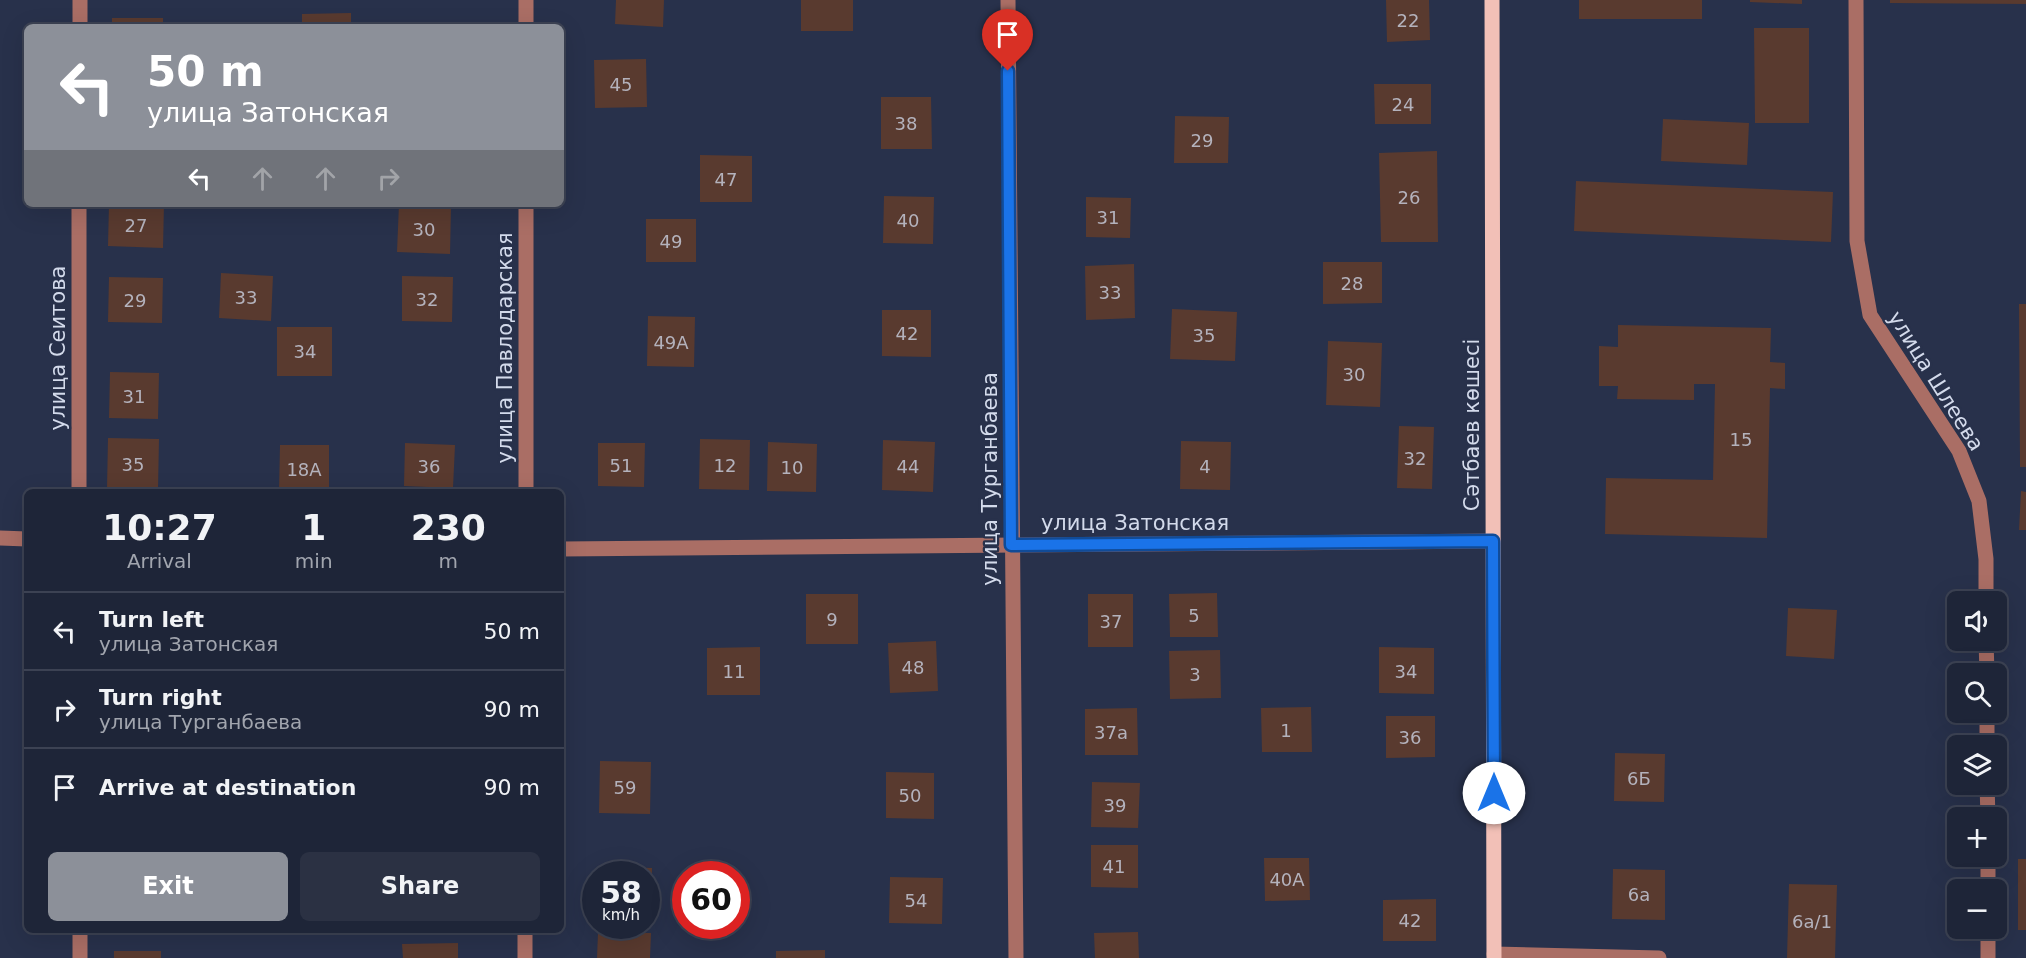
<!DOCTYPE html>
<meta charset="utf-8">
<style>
:root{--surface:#1e2538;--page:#2b3143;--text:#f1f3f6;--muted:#a1a5ae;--line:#3c4253;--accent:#8c9099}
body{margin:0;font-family:"DejaVu Sans",sans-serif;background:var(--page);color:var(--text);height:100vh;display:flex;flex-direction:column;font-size:22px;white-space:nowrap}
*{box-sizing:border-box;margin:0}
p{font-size:20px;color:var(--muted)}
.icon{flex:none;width:33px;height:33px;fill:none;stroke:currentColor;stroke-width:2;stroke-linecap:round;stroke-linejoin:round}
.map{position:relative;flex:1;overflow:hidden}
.side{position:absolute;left:24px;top:489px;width:540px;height:444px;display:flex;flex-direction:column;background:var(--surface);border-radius:9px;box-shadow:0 6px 24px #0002,0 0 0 2px var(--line)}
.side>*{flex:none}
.hud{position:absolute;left:24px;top:24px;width:540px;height:183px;border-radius:9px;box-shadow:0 6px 24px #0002,0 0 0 2px var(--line);background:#8c9099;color:#fff;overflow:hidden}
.fabs{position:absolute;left:1947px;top:591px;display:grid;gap:12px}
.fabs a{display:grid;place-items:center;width:60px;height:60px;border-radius:9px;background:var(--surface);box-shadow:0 6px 24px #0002,0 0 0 2px var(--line);font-size:30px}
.speed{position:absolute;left:582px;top:861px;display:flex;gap:12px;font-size:30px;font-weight:700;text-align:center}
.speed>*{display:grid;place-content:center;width:78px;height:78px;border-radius:50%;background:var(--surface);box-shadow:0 6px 24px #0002,0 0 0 2px var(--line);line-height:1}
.speed small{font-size:15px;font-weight:400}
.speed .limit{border:9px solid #d22;background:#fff;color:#111}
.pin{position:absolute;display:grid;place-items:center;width:51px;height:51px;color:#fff;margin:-62px -26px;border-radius:50% 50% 50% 0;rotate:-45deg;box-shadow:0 0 6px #0007}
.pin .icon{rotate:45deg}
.me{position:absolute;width:66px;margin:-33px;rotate:0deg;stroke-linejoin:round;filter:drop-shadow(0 0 4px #0008)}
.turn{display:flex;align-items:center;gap:21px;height:126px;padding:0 24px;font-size:27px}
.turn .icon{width:78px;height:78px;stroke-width:2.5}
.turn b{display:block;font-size:42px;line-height:51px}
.lanes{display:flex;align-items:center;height:57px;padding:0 24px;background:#0003;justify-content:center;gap:30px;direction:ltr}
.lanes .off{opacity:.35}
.eta{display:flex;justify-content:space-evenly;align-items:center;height:102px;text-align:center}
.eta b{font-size:36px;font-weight:700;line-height:42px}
.action{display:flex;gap:12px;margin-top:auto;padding:12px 24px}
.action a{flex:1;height:69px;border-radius:9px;background:var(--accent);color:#fff;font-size:24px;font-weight:700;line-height:69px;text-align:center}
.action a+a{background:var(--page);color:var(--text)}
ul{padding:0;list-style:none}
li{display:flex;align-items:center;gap:18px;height:78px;padding:0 24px;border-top:2px solid var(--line)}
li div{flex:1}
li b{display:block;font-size:22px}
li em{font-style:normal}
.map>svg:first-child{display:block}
.building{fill:#593a2f}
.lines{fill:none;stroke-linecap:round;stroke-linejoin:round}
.minor{stroke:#aa6e65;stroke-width:15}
.major{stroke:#f2c0b7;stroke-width:15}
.route-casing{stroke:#114b97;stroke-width:15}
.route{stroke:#1a73e8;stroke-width:10}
.labels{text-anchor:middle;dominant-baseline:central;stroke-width:4.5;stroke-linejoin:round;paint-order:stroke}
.number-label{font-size:18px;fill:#b4b2bc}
.street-label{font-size:21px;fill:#d3daeb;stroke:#28314b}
</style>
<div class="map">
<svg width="2026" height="958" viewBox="0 0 2026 958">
<rect width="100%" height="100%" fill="#28314b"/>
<g class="building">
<polygon points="616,0 664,0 663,27 615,24"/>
<rect x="801" y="0" width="52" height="31"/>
<polygon points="1386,0 1429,0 1430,40 1387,42"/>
<rect x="1579" y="0" width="123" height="19"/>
<polygon points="1750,0 1802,0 1802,4 1750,2"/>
<polygon points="1890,0 2026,0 2026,4 1890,3"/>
<polygon points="351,13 351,27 302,27 302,14"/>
<rect x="112" y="18" width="51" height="9"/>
<polygon points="1754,28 1809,28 1809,123 1755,123"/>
<polygon points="646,59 647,107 595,108 594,60"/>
<polygon points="1374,84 1431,84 1431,124 1375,124"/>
<polygon points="881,97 931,97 932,149 881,149"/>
<polygon points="1175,116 1229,117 1228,163 1174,163"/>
<polygon points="1663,119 1749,123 1747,165 1661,161"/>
<polygon points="1437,151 1438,242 1381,242 1379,153"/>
<polygon points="700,155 752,156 752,202 700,202"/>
<polygon points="1576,181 1833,192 1831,242 1574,231"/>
<polygon points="884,196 934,197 933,244 883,243"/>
<polygon points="1086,197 1131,198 1130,238 1086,237"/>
<polygon points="109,204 164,204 163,248 108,246"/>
<polygon points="399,204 451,206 450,254 397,252"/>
<rect x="646" y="219" width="50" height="43"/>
<polygon points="1323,262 1382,262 1382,303 1323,304"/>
<polygon points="1134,264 1135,318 1086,320 1085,266"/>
<polygon points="221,273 273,276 271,321 219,318"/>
<polygon points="402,276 453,277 452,322 402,321"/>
<polygon points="109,277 163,278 162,323 108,322"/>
<polygon points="2019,304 2026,304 2026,467 2020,467"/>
<polygon points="1172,309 1237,312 1235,361 1170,359"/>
<polygon points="882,310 931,310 931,357 882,356"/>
<polygon points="648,316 695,317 694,367 647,366"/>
<polygon points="1618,325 1771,328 1770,362 1785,363 1785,389 1770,388 1767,538 1605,534 1606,478 1713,480 1715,384 1694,384 1694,400 1617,399 1618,386 1599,386 1599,346 1618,347"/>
<rect x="277" y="327" width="55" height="49"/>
<polygon points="1328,341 1382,343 1380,407 1326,405"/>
<polygon points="110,372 159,373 158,419 109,418"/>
<polygon points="1399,426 1434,427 1432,489 1397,488"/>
<polygon points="108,438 159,439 158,489 107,489"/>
<polygon points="700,439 750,440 749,490 699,489"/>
<polygon points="883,440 935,442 933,492 882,490"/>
<polygon points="1181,441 1231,442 1230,490 1180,489"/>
<polygon points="768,442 817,444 816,492 767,491"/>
<polygon points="405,443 455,445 453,488 404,486"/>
<polygon points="598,443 645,443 644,487 598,486"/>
<polygon points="280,445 329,445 329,492 279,492"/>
<polygon points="2021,491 2026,492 2026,530 2019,530"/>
<polygon points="1217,593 1218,637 1170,637 1169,594"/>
<rect x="806" y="594" width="52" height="50"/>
<rect x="1088" y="594" width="45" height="53"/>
<polygon points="1788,608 1837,610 1834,659 1786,656"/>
<polygon points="936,641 938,691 890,693 888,643"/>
<polygon points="760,647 760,695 707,695 707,648"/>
<polygon points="1379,647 1434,648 1434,694 1379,693"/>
<polygon points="1220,650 1221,698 1170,699 1169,651"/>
<polygon points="1311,707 1312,752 1262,752 1261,708"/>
<polygon points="1137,708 1138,755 1085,755 1085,709"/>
<polygon points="1386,716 1435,716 1435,757 1386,758"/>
<polygon points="1615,753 1665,754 1664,802 1614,801"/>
<polygon points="600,761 651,762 650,814 599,813"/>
<polygon points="886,772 934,773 934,819 886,818"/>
<polygon points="1092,782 1140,783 1138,828 1091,827"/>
<polygon points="1091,845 1138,845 1138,888 1091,887"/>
<polygon points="1264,858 1309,858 1310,900 1265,901"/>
<rect x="2018" y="859" width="8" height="71"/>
<polygon points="599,866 652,868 651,922 646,922 646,874 598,874"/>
<polygon points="1613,869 1665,870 1665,920 1612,919"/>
<polygon points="890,877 943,878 942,924 889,923"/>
<polygon points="1789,884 1837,885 1835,958 1787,958"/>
<polygon points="1436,899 1436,941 1383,941 1383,900"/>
<polygon points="1138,932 1139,958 1095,958 1094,933"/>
<polygon points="598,933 651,933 650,958 597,958"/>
<polygon points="458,943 458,958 403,958 402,944"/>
<polygon points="825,950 825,958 776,958 776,951"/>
<rect x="114" y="951" width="47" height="7"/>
</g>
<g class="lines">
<g class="minor">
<polyline points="1008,0 1016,958"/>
<polyline points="1856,0 1857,241 1870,315 1959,451 1979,501 1986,559 1986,602"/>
<polyline points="80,27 80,0"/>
<polyline points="526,27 526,0"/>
<polyline points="79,492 79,204"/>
<polyline points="526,492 526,204"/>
<polyline points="0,538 27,539"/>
<polyline points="561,549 1493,541"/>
<polyline points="1986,640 1987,674"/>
<polyline points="1987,712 1987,746"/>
<polyline points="1987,784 1988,818"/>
<polyline points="1988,856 1988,890"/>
<polyline points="1988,928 1988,958"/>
<polyline points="80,930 80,958"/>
<polyline points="1494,954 1659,958"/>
<polyline points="525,958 525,930"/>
</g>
<polyline class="major" points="1492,0 1494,958"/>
</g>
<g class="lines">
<g class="route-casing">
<polyline id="route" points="1008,71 1011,545 1493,541 1494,793"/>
</g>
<use href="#route" class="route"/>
</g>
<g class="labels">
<g class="number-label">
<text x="1408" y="20">22</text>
<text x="621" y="84">45</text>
<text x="1403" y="104">24</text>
<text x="906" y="123">38</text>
<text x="1202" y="140">29</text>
<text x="726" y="179">47</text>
<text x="1409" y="197">26</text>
<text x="1108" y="217">31</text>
<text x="908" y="220">40</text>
<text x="136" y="225">27</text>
<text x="424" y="229">30</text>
<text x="671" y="241">49</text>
<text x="1352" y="283">28</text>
<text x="1110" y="292">33</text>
<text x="246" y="297">33</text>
<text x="427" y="299">32</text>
<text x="135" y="300">29</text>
<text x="907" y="333">42</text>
<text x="1204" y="335">35</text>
<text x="671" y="342">49А</text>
<text x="305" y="351">34</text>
<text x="1354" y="374">30</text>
<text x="134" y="396">31</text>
<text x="1741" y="439">15</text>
<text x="1415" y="458">32</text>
<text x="133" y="464">35</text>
<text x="621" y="465">51</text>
<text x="725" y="465">12</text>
<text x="429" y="466">36</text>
<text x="908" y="466">44</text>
<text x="1205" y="466">4</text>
<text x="792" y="467">10</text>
<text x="304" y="469">18А</text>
<text x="1194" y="615">5</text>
<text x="832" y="619">9</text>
<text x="1111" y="621">37</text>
<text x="913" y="667">48</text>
<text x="734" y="671">11</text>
<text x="1406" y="671">34</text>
<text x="1195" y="674">3</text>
<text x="1286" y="730">1</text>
<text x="1111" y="732">37а</text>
<text x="1410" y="737">36</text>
<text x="1639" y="778">6Б</text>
<text x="625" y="787">59</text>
<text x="910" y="795">50</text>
<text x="1115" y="805">39</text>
<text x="1114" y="866">41</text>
<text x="1287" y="879">40А</text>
<text x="1639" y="894">6а</text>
<text x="916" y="900">54</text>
<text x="1410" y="920">42</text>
<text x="1812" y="921">6а/1</text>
</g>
<g class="street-label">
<text transform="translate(58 348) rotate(-90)">улица Сеитова</text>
<text transform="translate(505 348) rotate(-90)">улица Павлодарская</text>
<text transform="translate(1936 381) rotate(58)">улица Шлеева</text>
<text transform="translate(1472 425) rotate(-90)">Сәтбаев көшесі</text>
<text transform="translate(990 479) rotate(-90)">улица Турганбаева</text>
<text x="1135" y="523">улица Затонская</text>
</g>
</g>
</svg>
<div class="fabs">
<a><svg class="icon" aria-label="sound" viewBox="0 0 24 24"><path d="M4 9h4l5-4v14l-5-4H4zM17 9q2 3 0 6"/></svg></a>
<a><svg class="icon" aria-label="search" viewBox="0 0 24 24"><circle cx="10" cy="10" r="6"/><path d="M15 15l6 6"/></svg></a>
<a><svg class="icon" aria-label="layers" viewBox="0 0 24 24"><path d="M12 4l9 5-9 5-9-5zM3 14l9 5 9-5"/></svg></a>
<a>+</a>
<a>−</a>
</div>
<div class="speed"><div>58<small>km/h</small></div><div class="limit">60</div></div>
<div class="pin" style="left:1008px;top:71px;background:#d93025"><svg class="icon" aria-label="arrive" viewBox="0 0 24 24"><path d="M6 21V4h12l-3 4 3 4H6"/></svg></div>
<svg class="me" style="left:1494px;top:793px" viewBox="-20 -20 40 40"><circle r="19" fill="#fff"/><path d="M0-13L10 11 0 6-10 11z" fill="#1a73e8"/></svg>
<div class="hud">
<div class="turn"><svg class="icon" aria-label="left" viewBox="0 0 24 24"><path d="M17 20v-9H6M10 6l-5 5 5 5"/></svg><div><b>50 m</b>улица Затонская</div></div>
<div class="lanes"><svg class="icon" aria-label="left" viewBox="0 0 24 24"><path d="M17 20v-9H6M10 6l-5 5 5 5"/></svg><svg class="icon off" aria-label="ahead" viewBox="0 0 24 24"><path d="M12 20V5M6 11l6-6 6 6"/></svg><svg class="icon off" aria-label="ahead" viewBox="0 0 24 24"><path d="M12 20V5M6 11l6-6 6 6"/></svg><svg class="icon off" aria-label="right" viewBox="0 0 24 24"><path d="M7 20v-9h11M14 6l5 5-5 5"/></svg></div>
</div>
<section class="side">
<div class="eta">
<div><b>10:27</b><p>Arrival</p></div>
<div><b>1</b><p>min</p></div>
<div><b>230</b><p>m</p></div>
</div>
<ul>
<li><svg class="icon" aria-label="left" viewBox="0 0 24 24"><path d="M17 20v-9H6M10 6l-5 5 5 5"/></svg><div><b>Turn left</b><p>улица Затонская</p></div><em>50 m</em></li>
<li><svg class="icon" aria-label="right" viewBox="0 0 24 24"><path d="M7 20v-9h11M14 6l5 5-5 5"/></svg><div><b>Turn right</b><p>улица Турганбаева</p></div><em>90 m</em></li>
<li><svg class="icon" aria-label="arrive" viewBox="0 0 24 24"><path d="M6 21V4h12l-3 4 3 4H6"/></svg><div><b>Arrive at destination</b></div><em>90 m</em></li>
</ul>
<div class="action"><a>Exit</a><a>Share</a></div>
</section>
</div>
